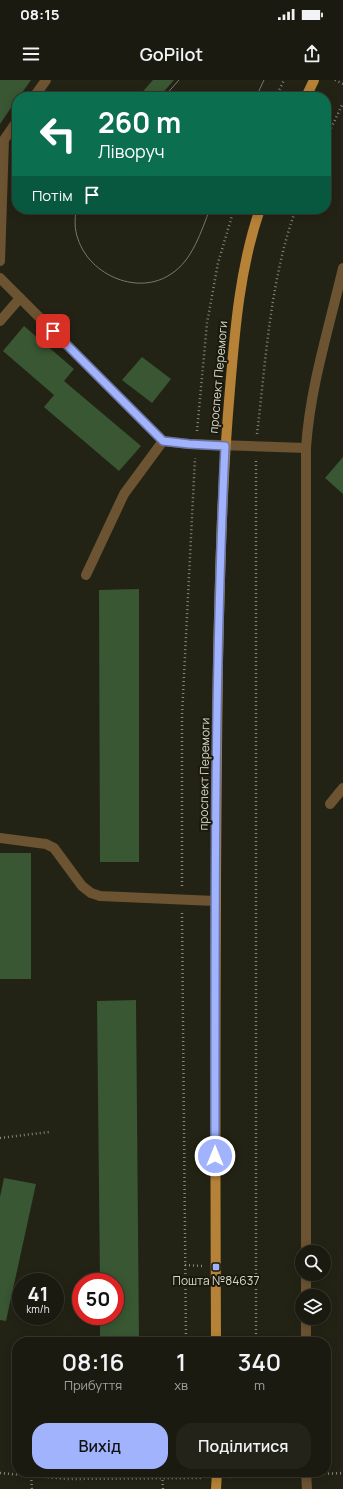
<!DOCTYPE html>
<html lang="uk">
<meta charset="utf-8">
<style>
:root{--surface:#1a1a10;--page:#232319;--text:#f1f3f6;--muted:#9fa19f;--line:#383830;--accent:#a1b3fd}
body{margin:0;font-family:Manrope,sans-serif;background:var(--page);color:var(--text);height:100vh;display:flex;flex-direction:column;font-size:15px;white-space:nowrap}
*{box-sizing:border-box;margin:0}
p{font-size:13px;color:var(--muted)}
.icon{flex:none;width:22px;height:22px;fill:none;stroke:currentColor;stroke-width:2;stroke-linecap:round;stroke-linejoin:round}
.map{position:relative;flex:1;overflow:hidden}
.drawer{position:absolute;left:12px;top:1257px;width:319px;height:140px;display:flex;flex-direction:column;background:var(--surface);border-radius:16px;box-shadow:0 2px 10px #0003,0 0 0 1px var(--line)}
.drawer>*{flex:none}
.hud{position:absolute;left:12px;top:12px;width:319px;height:122px;border-radius:16px;box-shadow:0 2px 10px #0003,0 0 0 1px var(--line);background:#0b6e4f;color:#fff;overflow:hidden}
.tools{position:absolute;left:295px;top:1165px;display:grid;gap:8px}
.tools a{display:grid;place-items:center;width:36px;height:36px;border-radius:50%;background:var(--surface);box-shadow:0 2px 10px #0003,0 0 0 1px var(--line);font-size:20px}
.speed{position:absolute;left:12px;top:1193px;display:flex;gap:8px;font-size:20px;font-weight:700;text-align:center}
.speed>*{display:grid;place-content:center;width:52px;height:52px;border-radius:50%;background:var(--surface);box-shadow:0 2px 10px #0003,0 0 0 1px var(--line);line-height:1}
.speed small{font-size:10px;font-weight:400}
.speed .limit{border:6px solid #d22;background:#fff;color:#111}
.pin{position:absolute;display:grid;place-items:center;width:34px;height:34px;color:#fff;margin:-17px;border-radius:8px;box-shadow:0 2px 6px #0006}
.me{position:absolute;width:44px;margin:-22px;rotate:0deg;stroke-linejoin:round;filter:drop-shadow(0 0 3px #0008)}
.turn{display:flex;align-items:center;gap:14px;height:84px;padding:0 20px;font-size:18px}
.turn .icon{width:52px;height:52px;stroke-width:2.5}
.turn b{display:block;font-size:28px;line-height:34px}
.then{display:flex;align-items:center;height:38px;padding:0 20px;background:#0003;gap:8px;font-size:15px}
.eta{display:flex;justify-content:space-evenly;align-items:center;height:68px;text-align:center}
.eta b{font-size:24px;font-weight:600;line-height:28px}
.action{display:flex;gap:8px;margin-top:auto;padding:8px 20px}
.action a{flex:1;height:46px;border-radius:16px;background:var(--accent);color:#111;font-size:16px;font-weight:600;line-height:46px;text-align:center}
.action a+a{background:var(--page);color:var(--text)}
.status{display:flex;justify-content:space-between;align-items:center;height:28px;padding:0 20px;background:var(--surface);direction:ltr}
.status svg{height:11px;fill:currentColor}
header{display:flex;justify-content:space-between;align-items:center;height:52px;padding:0 20px;background:var(--surface);font-size:18px;font-weight:600}
.map>svg:first-child{display:block}
.building{fill:#385732}
.lines{fill:none;stroke-linecap:round;stroke-linejoin:round}
.path{stroke:#86867b;stroke-width:2.5;stroke-dasharray:1 3;stroke-linecap:butt}
.minor{stroke:#6c5332;stroke-width:10}
.major{stroke:#b68237;stroke-width:10}
.tram{stroke:#78786c;stroke-width:1}
.route-casing{stroke:#6974a4;stroke-width:10}
.route{stroke:#a1b3fd;stroke-width:7}
.poi-dot{fill:#a1b3fd;stroke:#1a190c;stroke-width:1.5}
.labels{text-anchor:middle;dominant-baseline:central;stroke-width:4;stroke-linejoin:round;paint-order:stroke}
.street-label{font-size:12px;fill:#d8d8cf;stroke:#1a190c}
.poi-label{font-size:12px;fill:#d8d8cf;stroke:#1a190c}
</style>
<div class="status"><b>08:15</b><svg viewBox="0 0 49 12"><path d="M0 12V9h3v3zM5 12V6h3v6zM10 12V3h3v9zM15 12V0h3v12zM26 1h20v11H26zM47 4h2v5h-2z"/></svg></div>
<header><svg class="icon" aria-label="menu" viewBox="0 0 24 24"><path d="M4 6h16M4 12h16M4 18h16"/></svg>GoPilot<svg class="icon" aria-label="share" viewBox="0 0 24 24"><path d="M12 15V3M7 8l5-5 5 5M5 13v7h14v-7"/></svg></header>
<div class="map">
<svg width="343" height="1409" viewBox="0 0 343 1409">
<rect width="100%" height="100%" fill="#232315"/>
<g class="building">
<polygon points="0,0 31,0 19,17 17,17 17,19 0,44"/>
<polygon points="153,0 174,0 159,17 138,17"/>
<polygon points="24,246 74,289 64,301 141,366 119,391 44,327 54,315 3,271"/>
<polygon points="142,277 171,299 152,323 122,300"/>
<polygon points="343,377 343,414 325,398"/>
<polygon points="139,509 139,782 100,782 99,510"/>
<rect x="0" y="773" width="31" height="126"/>
<polygon points="136,920 139,1262 100,1262 100,1236 115,1236 115,1202 100,1202 97,921"/>
<polygon points="4,1098 36,1104 6,1241 0,1240 0,1117"/>
</g>
<g class="lines">
<g class="path">
<polyline points="335,0 343,4"/>
<polyline points="276,17 284,0"/>
<polyline points="326,59 343,23"/>
<polyline points="197,351 207,243 218,183 234,129"/>
<path d="M257 354C266 280 270 199 296 129"/>
<polyline points="256,381 256,1262"/>
<polyline points="182,806 182,635 195,378"/>
<polyline points="182,833 186,1262"/>
<polyline points="0,1058 49,1052"/>
<polyline points="185,1185 203,1186"/>
<polyline points="162,1392 163,1409"/>
<polyline points="0,1393 67,1399 203,1398"/>
<polyline points="320,1394 343,1393"/>
<polyline points="31,1396 32,1409"/>
<polyline points="230,1397 293,1395"/>
</g>
<g class="minor">
<polyline points="34,17 46,0"/>
<polyline points="0,181 4,60 17,41"/>
<polyline points="0,198 163,361 189,364 306,368"/>
<polyline points="0,241 20,218"/>
<polyline points="86,495 124,414 163,361"/>
<polyline points="330,724 343,708"/>
<polyline points="0,758 46,764 54,768 82,806 91,813 100,816 215,821"/>
<path d="M306 1172V368C310 307 329 248 343 188"/>
<polyline points="306,1194 306,1216"/>
<polyline points="306,1238 306,1262"/>
<polyline points="306,1392 307,1409"/>
</g>
<g class="major">
<polyline points="306,17 314,0"/>
<path d="M216 1262C215 1035 215 809 218 582 220 491 222 400 230 309 235 248 240 187 260 129"/>
<polyline points="216,1409 217,1392"/>
</g>
<g class="tram">
<polyline points="164,17 179,0"/>
<polyline points="256,17 264,0"/>
<path d="M76 129C75 139 74 149 78 159 90 196 139 216 171 194 193 180 201 151 210 129"/>
</g>
</g>
<g class="lines">
<g class="route-casing">
<path id="route" d="M53 251 163 361 189 364 225 366C214 602 215 839 215 1076"/>
</g>
<use href="#route" class="route"/>
</g>
<rect class="poi-dot" x="212" y="1183" width="8" height="8" rx="2"/>
<g class="labels">
<g class="street-label">
<text transform="translate(218 297) rotate(-85)">проспект Перемоги</text>
<text transform="translate(204 694) rotate(-89)">проспект Перемоги</text>
</g>
<g class="poi-label">
<text x="216" y="1200">Пошта №84637</text>
</g>
</g>
</svg>
<div class="tools">
<a><svg class="icon" aria-label="search" viewBox="0 0 24 24"><circle cx="10" cy="10" r="6"/><path d="M15 15l6 6"/></svg></a>
<a><svg class="icon" aria-label="layers" viewBox="0 0 24 24"><path d="M12 4l9 5-9 5-9-5zM3 14l9 5 9-5"/></svg></a>
</div>
<div class="speed"><div>41<small>km/h</small></div><div class="limit">50</div></div>
<div class="pin" style="left:53px;top:251px;background:#d93025"><svg class="icon" aria-label="arrive" viewBox="0 0 24 24"><path d="M6 21V4h12l-3 4 3 4H6"/></svg></div>
<svg class="me" style="left:215px;top:1076px" viewBox="-20 -20 40 40"><circle r="17" fill="#a1b3fd" stroke="#fff" stroke-width="3"/><path d="M0-11L8 9 0 5-8 9z" fill="#fff"/></svg>
<div class="hud">
<div class="turn"><svg class="icon" aria-label="left" viewBox="0 0 24 24"><path d="M17 20v-9H6M10 6l-5 5 5 5"/></svg><div><b>260 m</b>Ліворуч</div></div>
<div class="then">Потім<svg class="icon" aria-label="arrive" viewBox="0 0 24 24"><path d="M6 21V4h12l-3 4 3 4H6"/></svg></div>
</div>
<section class="drawer">
<div class="eta">
<div><b>08:16</b><p>Прибуття</p></div>
<div><b>1</b><p>хв</p></div>
<div><b>340</b><p>m</p></div>
</div>
<div class="action"><a>Вихід</a><a>Поділитися</a></div>
</section>
</div>
